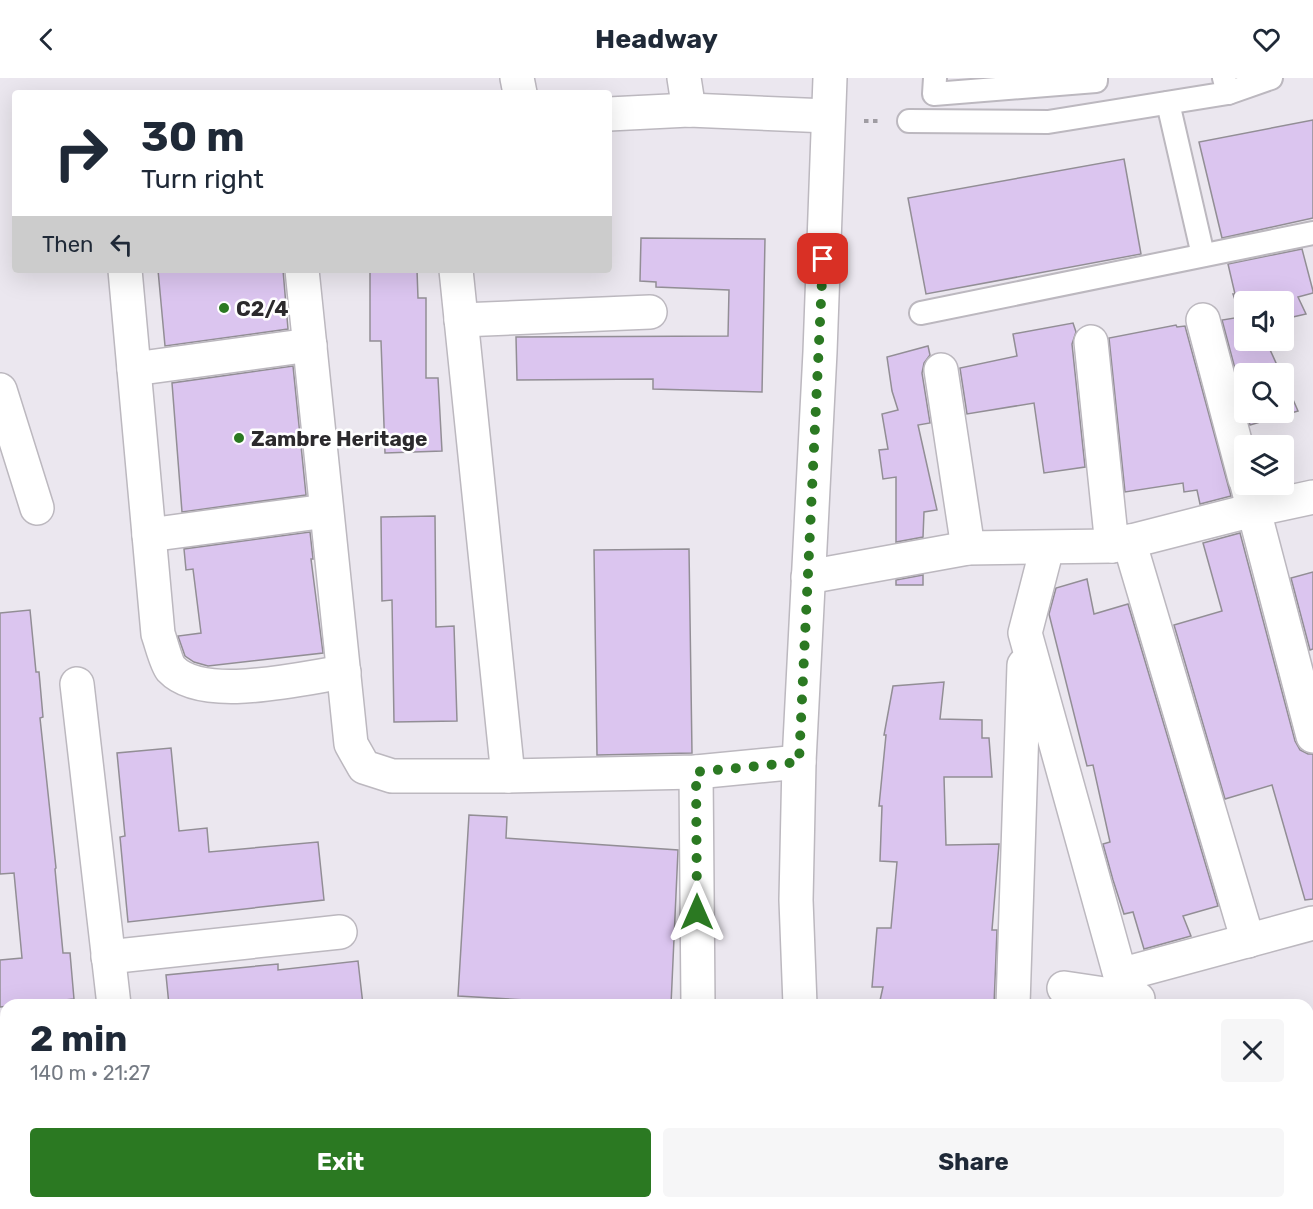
<!DOCTYPE html>
<meta charset="utf-8">
<style>
:root{--surface:#fff;--page:#f6f6f7;--text:#1f2937;--muted:#747a83;--accent:#2b7922}
body{margin:0;font-family:Rubik,sans-serif;background:var(--page);color:var(--text);height:100vh;display:flex;flex-direction:column;font-size:22px;white-space:nowrap}
*{box-sizing:border-box;margin:0}
p{font-size:20px;color:var(--muted)}
.icon{flex:none;width:33px;height:33px;fill:none;stroke:currentColor;stroke-width:2;stroke-linecap:round;stroke-linejoin:round}
.map{position:relative;flex:1;overflow:hidden}
.details{position:absolute;left:0px;top:921px;width:1314px;height:210px;display:flex;flex-direction:column;background:var(--surface);border-radius:18px 18px 0 0;box-shadow:0 6px 24px #0002}
.details>*{flex:none}
.banner{position:absolute;left:12px;top:12px;width:600px;height:183px;border-radius:6px;box-shadow:0 6px 24px #0002;background:#fff;color:var(--text);overflow:hidden}
.buttons{position:absolute;left:1234px;top:213px;display:grid;gap:12px}
.buttons a{display:grid;place-items:center;width:60px;height:60px;border-radius:6px;background:var(--surface);box-shadow:0 6px 24px #0002;font-size:30px}
.pin{position:absolute;display:grid;place-items:center;width:51px;height:51px;color:#fff;margin:-26px;border-radius:12px;box-shadow:0 3px 9px #0006}
.me{position:absolute;width:66px;margin:-33px;rotate:0deg;stroke-linejoin:round;filter:drop-shadow(0 0 4px #0008)}
.turn{display:flex;align-items:center;gap:21px;height:126px;padding:0 30px;font-size:27px}
.turn .icon{width:78px;height:78px;stroke-width:2.5}
.turn b{display:block;font-size:42px;line-height:51px}
.then{display:flex;align-items:center;height:57px;padding:0 30px;background:#0003;gap:12px;font-size:22px}
.round{display:grid;place-items:center;flex:none;width:63px;height:63px;border-radius:6px;background:var(--page)}
.overview{display:flex;align-items:center;justify-content:space-between;height:102px;padding:0 30px}
h1{font-size:36px;font-weight:700;line-height:45px}
.action{display:flex;gap:12px;margin-top:auto;padding:12px 30px}
.action a{flex:1;height:69px;border-radius:6px;background:var(--accent);color:#fff;font-size:24px;font-weight:700;line-height:69px;text-align:center}
.action a+a{background:var(--page);color:var(--text)}
header{display:flex;justify-content:space-between;align-items:center;height:78px;padding:0 30px;background:var(--surface);font-size:27px;font-weight:700}
.map>svg:first-child{display:block}
.building{fill:#dbc5ef;stroke:#928e95;stroke-width:1.5}
.lines{fill:none;stroke-linecap:round;stroke-linejoin:round}
.service-casing{stroke:#bcb8bf;stroke-width:26}
.minor-casing{stroke:#bcb8bf;stroke-width:36}
.tertiary-casing{stroke:#bcb8bf;stroke-width:36}
.path{stroke:#9f9ca2;stroke-width:4;stroke-dasharray:4.5 4.5;stroke-linecap:butt}
.service{stroke:#fff;stroke-width:22}
.minor{stroke:#fff;stroke-width:33}
.tertiary{stroke:#fff;stroke-width:33}
.route{stroke:#2b7922;stroke-width:10;stroke-dasharray:0 18}
.poi-dot{fill:#2b7922;stroke:#fff;stroke-width:2}
.labels{text-anchor:middle;dominant-baseline:central;stroke-width:5;stroke-linejoin:round;paint-order:stroke}
.poi-label{font-size:21px;font-weight:bold;fill:#2c2a2d;stroke:#fff;text-anchor:start}
</style>
<header><svg class="icon" aria-label="back" viewBox="0 0 24 24"><path d="M15 5l-7 7 7 7"/></svg>Headway<svg class="icon" aria-label="heart" viewBox="0 0 24 24"><path d="M12 20l-8-8c-3-5 5-10 8-4 3-6 11-1 8 4z"/></svg></header>
<div class="map">
<svg width="1313" height="1131" viewBox="0 0 1313 1131">
<rect width="100%" height="100%" fill="#ebe7ef"/>
<g class="building">
<polygon points="1313,42 1313,140 1222,160 1199,64"/>
<polygon points="1124,81 1141,176 926,216 908,120"/>
<polygon points="641,160 765,161 762,314 653,311 653,301 517,302 516,259 728,258 729,212 656,209 656,204 640,203"/>
<polygon points="1302,171 1313,213 1313,215 1298,219 1306,236 1284,241 1284,224 1245,224 1245,262 1272,262 1267,265 1281,296 1245,296 1245,328 1222,242 1241,239 1233,216 1235,216 1228,186"/>
<polygon points="158,192 283,192 288,251 165,268"/>
<polygon points="370,192 417,192 418,220 426,220 426,300 438,300 442,373 385,375 381,263 370,263"/>
<polygon points="1073,245 1076,254 1072,266 1085,389 1044,395 1034,325 967,336 960,290 1017,278 1013,256"/>
<polygon points="1176,247 1177,249 1185,248 1231,418 1200,426 1197,412 1184,414 1183,405 1125,414 1109,260"/>
<polygon points="928,268 930,277 924,285 922,295 930,345 918,347 937,432 924,434 923,459 896,464 896,399 883,401 879,372 888,371 882,336 898,332 892,313 887,279"/>
<polygon points="293,288 306,417 182,434 172,305"/>
<polygon points="1284,301 1298,333 1250,347 1247,334 1284,334"/>
<polygon points="435,438 436,549 454,548 457,643 394,644 392,522 382,523 381,439"/>
<polygon points="310,454 313,481 311,481 323,575 208,588 194,584 185,578 178,558 201,555 193,491 186,492 184,471"/>
<polygon points="1240,455 1295,663 1300,672 1308,676 1313,676 1313,821 1305,822 1272,707 1225,721 1174,547 1222,533 1203,465"/>
<polygon points="689,471 692,675 597,677 594,472"/>
<polygon points="1313,494 1313,571 1310,572 1291,500"/>
<polygon points="923,497 923,507 896,507 896,502"/>
<polygon points="1087,501 1094,536 1128,526 1218,828 1183,838 1191,858 1144,871 1133,834 1124,836 1113,802 1103,766 1110,764 1093,687 1087,688 1049,536 1056,510"/>
<polygon points="30,532 36,594 39,594 43,639 40,640 56,790 55,791 63,875 70,875 74,921 0,929 0,882 22,880 14,795 0,796 0,535"/>
<polygon points="944,604 940,641 982,642 982,660 989,660 992,699 944,699 946,767 999,766 992,852 997,852 994,927 879,927 883,909 872,909 877,850 891,850 897,784 880,783 882,728 879,728 886,657 884,657 893,608"/>
<polygon points="171,670 179,753 207,750 209,774 318,764 324,822 128,844 120,759 125,758 117,675"/>
<polygon points="469,737 507,739 506,760 678,772 671,927 543,927 543,923 458,918"/>
<polygon points="358,883 363,927 169,927 166,897 278,886 278,892"/>
</g>
<g class="lines">
<g class="service-casing">
<g id="service">
<polyline points="935,0 934,16 1096,3 1096,0"/>
<polyline points="1228,15 1271,0"/>
<polyline points="1168,25 1203,177"/>
<polyline points="909,43 1048,44 1228,15 1224,0"/>
<polyline points="921,235 1313,155"/>
</g>
</g>
<g class="minor-casing">
<g id="minor">
<polyline points="517,0 520,15"/>
<polyline points="684,0 689,32"/>
<polyline points="609,36 689,32 828,38"/>
<path d="M125 192 158 556C161 564 166 585 171 591 203 625 301 600 344 594"/>
<polyline points="302,192 351,666 364,689 392,698 508,698 696,694 799,684"/>
<polyline points="456,192 508,698"/>
<polyline points="461,242 650,234"/>
<polyline points="1203,242 1245,401"/>
<polyline points="1091,264 1112,468"/>
<polyline points="134,291 310,267"/>
<polyline points="941,292 968,470"/>
<polyline points="0,312 37,430"/>
<polyline points="1247,406 1313,658"/>
<polyline points="149,457 326,433"/>
<polyline points="1129,463 1248,863"/>
<polyline points="1047,470 1025,555 1120,897 1313,845"/>
<polyline points="808,499 968,470 1112,468 1253,432 1313,419"/>
<polyline points="77,606 114,927"/>
<polyline points="696,694 698,927"/>
<polyline points="108,879 340,854"/>
<polyline points="1064,910 1138,921 1138,927"/>
<polyline points="1013,927 1024,587"/>
<polyline points="1308,1098 1313,1095"/>
<polyline points="137,1125 137,1131"/>
<polyline points="698,1125 698,1131"/>
<polyline points="1022,1125 1091,1131"/>
<polyline points="1288,1125 1294,1131"/>
<polyline points="1137,1131 1137,1125"/>
<polyline points="1262,1131 1267,1125"/>
</g>
</g>
<g class="tertiary-casing">
<g id="tertiary">
<polyline points="800,927 796,822 799,684 820,274 830,0"/>
<polyline points="806,1125 806,1131"/>
</g>
</g>
<polyline class="path" points="864,43 881,43"/>
<use href="#service" class="service"/>
<use href="#minor" class="minor"/>
<use href="#tertiary" class="tertiary"/>
</g>
<g class="lines">
<polyline class="route" points="697,834 696,694 799,684 823,181"/>
</g>
<g class="poi-dot">
<circle cx="224" cy="230" r="6"/>
<circle cx="239" cy="360" r="6"/>
</g>
<g class="labels">
<g class="poi-label">
<text x="236" y="230">C2/4</text>
<text x="251" y="360">Zambre Heritage</text>
</g>
</g>
</svg>
<div class="buttons">
<a><svg class="icon" aria-label="sound" viewBox="0 0 24 24"><path d="M4 9h4l5-4v14l-5-4H4zM17 9q2 3 0 6"/></svg></a>
<a><svg class="icon" aria-label="search" viewBox="0 0 24 24"><circle cx="10" cy="10" r="6"/><path d="M15 15l6 6"/></svg></a>
<a><svg class="icon" aria-label="layers" viewBox="0 0 24 24"><path d="M12 4l9 5-9 5-9-5zM3 14l9 5 9-5"/></svg></a>
</div>
<div class="pin" style="left:823px;top:181px;background:#d93025"><svg class="icon" aria-label="arrive" viewBox="0 0 24 24"><path d="M6 21V4h12l-3 4 3 4H6"/></svg></div>
<svg class="me" style="left:697px;top:834px" viewBox="-20 -20 40 40"><path d="M0-17L14 15 0 8-14 15z" fill="#2b7922" stroke="#fff" stroke-width="4"/></svg>
<div class="banner">
<div class="turn"><svg class="icon" aria-label="right" viewBox="0 0 24 24"><path d="M7 20v-9h11M14 6l5 5-5 5"/></svg><div><b>30 m</b>Turn right</div></div>
<div class="then">Then<svg class="icon" aria-label="left" viewBox="0 0 24 24"><path d="M17 20v-9H6M10 6l-5 5 5 5"/></svg></div>
</div>
<section class="details">
<div class="overview"><div><h1>2 min</h1><p>140 m · 21:27</p></div><a class="round"><svg class="icon" aria-label="close" viewBox="0 0 24 24"><path d="M6 6l12 12M18 6L6 18"/></svg></a></div>
<div class="action"><a>Exit</a><a>Share</a></div>
</section>
</div>
